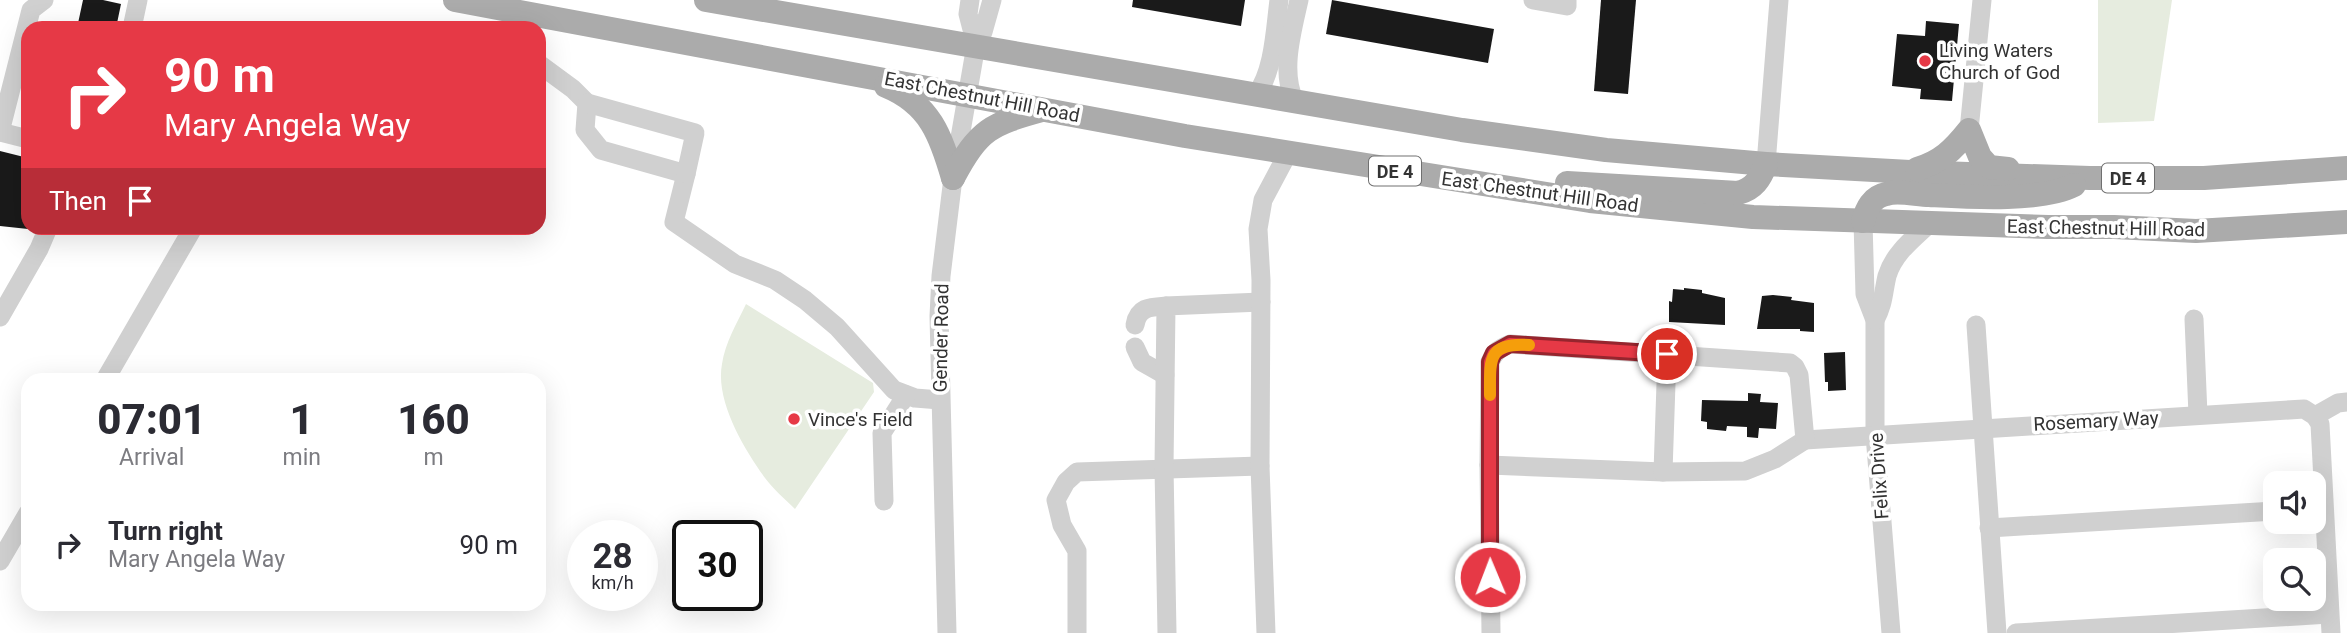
<!DOCTYPE html>
<style>
:root{--surface:#fff;--page:#f7f7f7;--text:#2b2b33;--muted:#7c7c81}
body{margin:0;font-family:Roboto,sans-serif;background:var(--page);color:var(--text);height:100vh;display:flex;flex-direction:column;font-size:26px;white-space:nowrap}
*{box-sizing:border-box;margin:0}
p{font-size:23px;color:var(--muted)}
.icon{flex:none;width:38px;height:38px;fill:none;stroke:currentColor;stroke-width:2;stroke-linecap:round;stroke-linejoin:round}
.map{position:relative;flex:1;overflow:hidden}
.side{position:absolute;left:21px;top:373px;width:525px;height:238px;display:flex;flex-direction:column;background:var(--surface);border-radius:21px;box-shadow:0 7px 28px #0002}
.side>*{flex:none}
.top-card{position:absolute;left:21px;top:21px;width:525px;height:214px;border-radius:21px;box-shadow:0 7px 28px #0002;background:#e63946;color:#fff;overflow:hidden}
.tools{position:absolute;left:2263px;top:471px;display:grid;gap:14px}
.tools a{display:grid;place-items:center;width:63px;height:63px;border-radius:14px;background:var(--surface);box-shadow:0 7px 28px #0002;font-size:35px}
.speed{position:absolute;left:567px;top:520px;display:flex;gap:14px;font-size:35px;font-weight:700;text-align:center}
.speed>*{display:grid;place-content:center;width:91px;height:91px;border-radius:50%;background:var(--surface);box-shadow:0 7px 28px #0002;line-height:1}
.speed small{font-size:18px;font-weight:400}
.speed .limit{border:4px solid #111;border-radius:10px;background:#fff;color:#111}
.pin{position:absolute;display:grid;place-items:center;width:60px;height:60px;color:#fff;margin:-30px;border:4px solid #fff;border-radius:50%;box-shadow:0 2px 7px #0007}
.me{position:absolute;width:77px;margin:-38px;rotate:359deg;stroke-linejoin:round;filter:drop-shadow(0 0 5px #0008)}
.turn{display:flex;align-items:center;gap:24px;height:147px;padding:0 28px;font-size:32px}
.turn .icon{width:91px;height:91px;stroke-width:2.5}
.turn b{display:block;font-size:49px;line-height:60px}
.then{display:flex;align-items:center;height:66px;padding:0 28px;background:#0003;gap:14px;font-size:26px}
.eta{display:flex;justify-content:space-evenly;align-items:center;height:119px;text-align:center}
.eta b{font-size:42px;font-weight:800;line-height:49px}
ul{padding:0;list-style:none}
li{display:flex;align-items:center;gap:21px;height:105px;padding:0 28px}
li div{flex:1}
li b{display:block;font-size:26px}
li em{font-style:normal}
.map>svg:first-child{display:block}
.green{fill:#e6ecdf}
.building{fill:#1a1a1a}
.lines{fill:none;stroke-linecap:round;stroke-linejoin:round}
.minor{stroke:#d0d0d0;stroke-width:19}
.major{stroke:#ababab;stroke-width:24}
.route-casing{stroke:#96252e;stroke-width:18}
.route{stroke:#e63946;stroke-width:12}
.slow{stroke:#f59e0b;stroke-width:12}
.poi-dot{fill:#e63946;stroke:#fff;stroke-width:2.5}
.labels{text-anchor:middle;dominant-baseline:central;stroke-width:7;stroke-linejoin:round;paint-order:stroke}
.shield{fill:#fff;stroke:#707070;stroke-width:2}
.shield-label{font-size:18px;font-weight:bold;fill:#333}
.poi-label{font-size:19px;fill:#333;stroke:#fff;text-anchor:start}
.street-label{font-size:19px;fill:#333;stroke:#fff}
</style>
<div class="map">
<svg width="2347" height="633" viewBox="0 0 2347 633">
<rect width="100%" height="100%" fill="#fff"/>
<g class="green">
<polygon points="2098,0 2172,0 2154,121 2098,123"/>
<path d="M746 304 873 383 874 392 795 509C785 499 773 489 765 478 744 449 715 401 722 364 725 343 737 323 746 304Z"/>
</g>
<g class="building">
<polygon points="83,0 103,0 121,4 116,28 77,28"/>
<polygon points="1133,0 1245,0 1241,26 1132,7"/>
<polygon points="1332,0 1494,29 1488,63 1326,34"/>
<polygon points="1601,0 1636,0 1628,94 1594,91"/>
<polygon points="1926,21 1959,24 1952,101 1920,99 1921,89 1892,86 1897,34 1925,36"/>
<polygon points="0,151 28,158 28,229 0,226"/>
<polygon points="1684,288 1702,290 1702,293 1725,298 1725,325 1669,322 1669,301 1672,302 1673,289 1684,290"/>
<polygon points="1773,295 1792,297 1791,300 1814,303 1814,332 1800,331 1800,329 1757,329 1762,296"/>
<polygon points="1845,352 1846,390 1828,391 1828,382 1825,382 1824,353"/>
<polygon points="1748,393 1761,394 1760,402 1778,403 1776,429 1759,428 1758,438 1747,437 1747,427 1727,426 1726,431 1707,429 1707,422 1701,421 1702,400 1748,401"/>
</g>
<g class="lines">
<g class="minor">
<polyline points="970,0 968,14 976,45"/>
<polyline points="1533,0 1567,6 1567,0"/>
<polyline points="513,11 518,28"/>
<polyline points="132,28 138,0"/>
<polyline points="539,64 573,89 587,103 585,130 601,150 686,174 674,222 735,264 775,280 805,300 837,327 894,390 915,398 940,400"/>
<path d="M1256 95C1274 71 1275 30 1279 0"/>
<path d="M1295 102C1280 72 1292 32 1299 0"/>
<polyline points="587,103 695,133 686,174"/>
<polyline points="1969,130 1982,0"/>
<polyline points="0,132 31,10 44,0"/>
<polyline points="0,132 28,139"/>
<polyline points="1766,164 1779,0"/>
<polyline points="1863,221 1865,294 1875,320 1875,435 1891,633"/>
<polyline points="0,317 39,249 48,228"/>
<polyline points="2194,319 2198,415"/>
<path d="M1875 320C1884 303 1883 293 1887 276 1894 253 1913 239 1930 223"/>
<path d="M1135 325C1138 307 1150 307 1166 306"/>
<polyline points="1976,325 1997,633"/>
<polyline points="1135,347 1142,362 1165,375"/>
<polyline points="105,380 193,228"/>
<polyline points="2315,416 2338,403 2347,402"/>
<polyline points="1805,440 2304,409 2315,416 2320,424 2331,633"/>
<polyline points="1489,465 1663,472 1745,471 1775,459 1805,440"/>
<polyline points="1663,472 1667,354"/>
<polyline points="884,501 882,433 906,395"/>
<polyline points="1989,528 2275,511"/>
<polyline points="0,561 28,513"/>
<polyline points="947,633 939,316 941,276 953,178 976,45 983,32 992,0"/>
<polyline points="1077,633 1077,551 1062,525 1056,500 1066,482 1077,472 1260,466"/>
<polyline points="1167,633 1164,467 1166,306 1261,302"/>
<polyline points="1266,633 1260,466 1261,280 1258,229 1263,200 1288,153"/>
<path d="M1491 633 1489 465 1490 362C1495 351 1500 348 1510 344L1790 363 1795 367 1799 375 1805 440"/>
<polyline points="2016,633 2329,614"/>
</g>
<g class="major">
<polyline points="455,0 1185,136 1590,201 1753,217 2048,227 2114,227 2196,231 2347,222"/>
<polyline points="706,0 1462,130 1606,150 1766,164 1910,172 2090,178 2204,178 2347,168"/>
<path d="M886 86C930 104 941 136 953 178"/>
<path d="M1917 169C1941 162 1953 150 1969 130L1980 157 1989 167 2008 169"/>
<path d="M953 178C979 129 991 124 1042 110"/>
<path d="M1567 183 1738 193C1754 189 1760 179 1766 164"/>
<path d="M1863 221C1867 208 1872 197 1886 194 1898 190 1917 195 1929 195 1967 197 2040 202 2074 185"/>
</g>
</g>
<g class="lines">
<g class="route-casing">
<polyline id="route" points="1490,577 1490,362 1494,353 1510,344 1667,354"/>
</g>
<use href="#route" class="route"/>
<path class="slow" d="M1490 395C1490 360 1487 342 1529 345"/>
</g>
<g class="poi-dot">
<circle cx="1925" cy="61" r="7"/>
<circle cx="794" cy="419" r="7"/>
</g>
<g class="labels">
<g class="shield">
<rect x="1369" y="156.5" width="52" height="29" rx="5"/>
<rect x="2102" y="163.5" width="52" height="29" rx="5"/>
</g>
<g class="shield-label">
<text x="1395" y="171">DE 4</text>
<text x="2128" y="178">DE 4</text>
</g>
<g class="poi-label">
<text x="1939" y="50">Living Waters<tspan x="1939" dy="22">Church of God</tspan></text>
<text x="808" y="419">Vince's Field</text>
</g>
<g class="street-label">
<text transform="translate(982 97) rotate(11)">East Chestnut Hill Road</text>
<text transform="translate(1540 192) rotate(8)">East Chestnut Hill Road</text>
<text transform="translate(2106 228) rotate(1)">East Chestnut Hill Road</text>
<text transform="translate(941 338) rotate(-89)">Gender Road</text>
<text transform="translate(2096 421) rotate(-3)">Rosemary Way</text>
<text transform="translate(1879 476) rotate(-94)">Felix Drive</text>
</g>
</g>
</svg>
<div class="tools">
<a><svg class="icon" aria-label="sound" viewBox="0 0 24 24"><path d="M4 9h4l5-4v14l-5-4H4zM17 9q2 3 0 6"/></svg></a>
<a><svg class="icon" aria-label="search" viewBox="0 0 24 24"><circle cx="10" cy="10" r="6"/><path d="M15 15l6 6"/></svg></a>
</div>
<div class="speed"><div>28<small>km/h</small></div><div class="limit">30</div></div>
<div class="pin" style="left:1667px;top:354px;background:#d93025"><svg class="icon" aria-label="arrive" viewBox="0 0 24 24"><path d="M6 21V4h12l-3 4 3 4H6"/></svg></div>
<svg class="me" style="left:1490px;top:577px" viewBox="-20 -20 40 40"><circle r="17" fill="#e63946" stroke="#fff" stroke-width="3"/><path d="M0-11L8 9 0 5-8 9z" fill="#fff"/></svg>
<div class="top-card">
<div class="turn"><svg class="icon" aria-label="right" viewBox="0 0 24 24"><path d="M7 20v-9h11M14 6l5 5-5 5"/></svg><div><b>90 m</b>Mary Angela Way</div></div>
<div class="then">Then<svg class="icon" aria-label="arrive" viewBox="0 0 24 24"><path d="M6 21V4h12l-3 4 3 4H6"/></svg></div>
</div>
<section class="side">
<div class="eta">
<div><b>07:01</b><p>Arrival</p></div>
<div><b>1</b><p>min</p></div>
<div><b>160</b><p>m</p></div>
</div>
<ul>
<li><svg class="icon" aria-label="right" viewBox="0 0 24 24"><path d="M7 20v-9h11M14 6l5 5-5 5"/></svg><div><b>Turn right</b><p>Mary Angela Way</p></div><em>90 m</em></li>
</ul>
</section>
</div>
